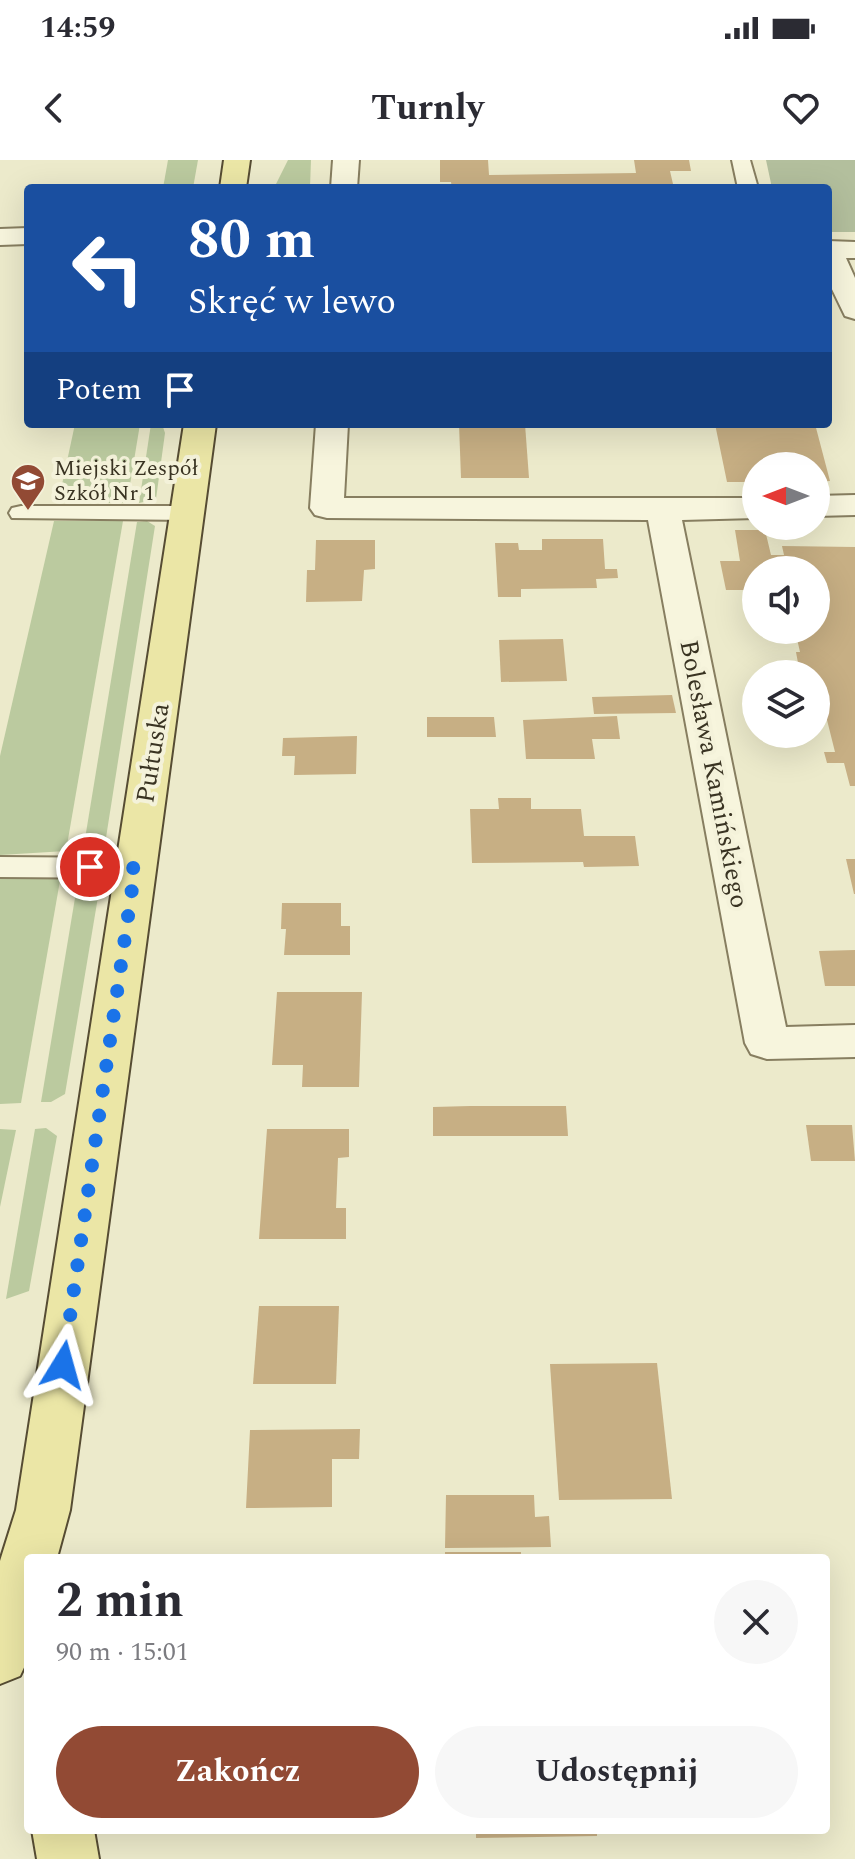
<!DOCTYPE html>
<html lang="pl">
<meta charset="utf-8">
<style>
:root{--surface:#fff;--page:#f7f7f7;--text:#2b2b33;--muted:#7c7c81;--accent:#924a34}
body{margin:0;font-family:Spectral,serif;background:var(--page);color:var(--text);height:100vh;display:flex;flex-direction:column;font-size:30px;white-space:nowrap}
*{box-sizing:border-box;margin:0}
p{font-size:26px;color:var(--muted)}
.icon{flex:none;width:44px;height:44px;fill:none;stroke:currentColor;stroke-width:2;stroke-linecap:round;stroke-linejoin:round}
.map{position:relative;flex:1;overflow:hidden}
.panel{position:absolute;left:24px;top:1394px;width:806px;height:280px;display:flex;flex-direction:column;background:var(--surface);border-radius:8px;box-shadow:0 8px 32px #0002}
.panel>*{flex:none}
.banner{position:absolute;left:24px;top:24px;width:808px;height:244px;border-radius:8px;box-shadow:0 8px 32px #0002;background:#1a4fa0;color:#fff;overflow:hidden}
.needle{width:52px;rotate:270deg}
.fabs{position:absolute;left:742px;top:292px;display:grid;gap:16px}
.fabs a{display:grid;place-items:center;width:88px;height:88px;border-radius:50%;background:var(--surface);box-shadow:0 8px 32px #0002;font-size:40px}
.pin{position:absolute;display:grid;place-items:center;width:68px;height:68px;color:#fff;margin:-34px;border:4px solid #fff;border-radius:50%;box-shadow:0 2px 8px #0007}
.me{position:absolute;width:88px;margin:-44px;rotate:8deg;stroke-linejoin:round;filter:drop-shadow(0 0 6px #0008)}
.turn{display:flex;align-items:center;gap:28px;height:168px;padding:0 32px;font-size:36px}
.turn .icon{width:104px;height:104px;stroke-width:2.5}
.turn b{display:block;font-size:56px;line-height:68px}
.then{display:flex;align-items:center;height:76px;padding:0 32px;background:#0003;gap:16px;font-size:30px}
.round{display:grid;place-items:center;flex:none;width:84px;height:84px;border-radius:42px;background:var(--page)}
.overview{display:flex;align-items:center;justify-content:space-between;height:136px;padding:0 32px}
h1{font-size:48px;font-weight:700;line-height:60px}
.cta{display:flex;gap:16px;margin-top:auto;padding:16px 32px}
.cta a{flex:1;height:92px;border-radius:48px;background:var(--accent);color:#fff;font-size:32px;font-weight:700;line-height:92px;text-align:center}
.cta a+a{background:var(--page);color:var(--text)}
.status{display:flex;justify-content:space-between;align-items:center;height:56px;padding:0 40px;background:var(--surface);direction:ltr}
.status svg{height:22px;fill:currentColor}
header{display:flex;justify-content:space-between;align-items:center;height:104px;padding:0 32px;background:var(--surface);font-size:36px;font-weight:700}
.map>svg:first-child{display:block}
.green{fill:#bbca9f}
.cemetery{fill:#b3bf9d}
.building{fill:#c7af84}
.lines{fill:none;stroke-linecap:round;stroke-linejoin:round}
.service-casing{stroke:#877e60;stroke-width:4}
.minor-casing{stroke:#877e60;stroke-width:4}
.primary-casing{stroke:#564c33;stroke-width:4}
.service{fill:#f7f5dd;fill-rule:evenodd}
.minor{fill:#f7f5dd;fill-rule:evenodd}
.primary{fill:#ebe6a6;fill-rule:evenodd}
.route{stroke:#1a73e8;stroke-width:14;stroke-dasharray:0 25.2}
.labels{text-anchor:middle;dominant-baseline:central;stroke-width:8;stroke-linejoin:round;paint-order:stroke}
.far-poi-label{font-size:22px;fill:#393322;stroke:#f4f2da;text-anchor:start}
.street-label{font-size:26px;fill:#393322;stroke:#f4f2da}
</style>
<div class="status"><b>14:59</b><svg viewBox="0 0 49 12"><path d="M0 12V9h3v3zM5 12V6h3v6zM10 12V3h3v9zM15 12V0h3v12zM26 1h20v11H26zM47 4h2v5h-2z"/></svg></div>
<header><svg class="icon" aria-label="back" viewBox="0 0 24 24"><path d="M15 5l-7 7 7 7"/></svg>Turnly<svg class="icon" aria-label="heart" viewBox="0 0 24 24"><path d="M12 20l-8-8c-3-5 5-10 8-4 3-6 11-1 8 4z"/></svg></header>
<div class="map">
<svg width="855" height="1699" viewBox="0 0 855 1699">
<rect width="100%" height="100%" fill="#eceacb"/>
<g class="green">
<polygon points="168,0 198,0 193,28 163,28"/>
<polygon points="288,0 311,0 310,27 276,24"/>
<polygon points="75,264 140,264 127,343 58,343"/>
<polygon points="151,264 162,264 165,273 156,339 139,343"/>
<polygon points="54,361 123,361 66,691 0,695 0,596"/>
<polygon points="147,361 155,366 105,684 94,690 83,691 137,362"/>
<polygon points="79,714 91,714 101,719 65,934 51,942 41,942"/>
<polygon points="61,715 21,943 0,944 0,718"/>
<polygon points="46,968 57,976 29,1131 6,1139 35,969"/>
<polygon points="0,969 16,970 0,1047"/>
</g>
<polygon class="cemetery" points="766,0 855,0 855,72 828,72 828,28 772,28"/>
<g class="building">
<polygon points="440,0 488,0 489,15 636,13 634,0 689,0 691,11 670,11 673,24 633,24 633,28 452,28 451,22 440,22"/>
<polygon points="459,264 525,264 529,318 461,318"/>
<polygon points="715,264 815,264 830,321 816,322 816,306 756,306 756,322 727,322"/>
<polygon points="735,370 765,370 771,395 784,395 782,386 855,387 855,626 850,626 844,603 827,603 824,592 835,592 827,560 821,560 816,537 816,514 800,514 796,492 800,492 795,470 816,470 816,410 756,410 756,430 726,430 720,401 740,401"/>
<polygon points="542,379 603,379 605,409 617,409 618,418 596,419 597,428 521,429 521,437 498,437 495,383 518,383 519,390 542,390"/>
<polygon points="316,380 375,380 375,409 364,410 362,441 306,442 307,410 315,410"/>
<polygon points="563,479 567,521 501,522 499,480"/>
<polygon points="672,535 676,553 594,554 592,537"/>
<polygon points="617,556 620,579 592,579 595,599 526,599 523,560"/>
<polygon points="427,557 494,557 496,577 427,577"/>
<polygon points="357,576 356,614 294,615 295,596 282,596 283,578"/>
<polygon points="498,638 531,638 531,649 581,649 584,676 635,676 639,706 584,707 583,702 472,703 470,649 499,649"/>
<polygon points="846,699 855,699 855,734 854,734"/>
<polygon points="282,743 341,743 341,766 350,766 350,795 284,795 286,769 281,769"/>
<polygon points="855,790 855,826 825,826 819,791"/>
<polygon points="277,832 362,832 359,927 302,927 303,905 272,905"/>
<polygon points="470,946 566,946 568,976 433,976 433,947"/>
<polygon points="806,965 852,965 855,1001 811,1001"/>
<polygon points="267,969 349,969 349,997 338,998 336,1048 346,1048 346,1079 259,1079"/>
<polygon points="259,1146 339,1146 336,1224 253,1224"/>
<polygon points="657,1203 672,1339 559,1340 550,1204"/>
<polygon points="360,1269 359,1299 332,1299 332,1347 246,1348 250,1270"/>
<polygon points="446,1335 534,1335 535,1357 549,1356 551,1387 445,1388"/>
<rect x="445" y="1392" width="76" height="6"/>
<polygon points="476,1670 597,1670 597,1676 476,1678"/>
</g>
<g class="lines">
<g class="service-casing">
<g id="service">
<polygon points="732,0 750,0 758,28 738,28"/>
<polygon points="21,346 189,346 198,348 201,353 198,358 189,360 12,358 9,353 12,348"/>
<polygon points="0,697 135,698 146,701 150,708 146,715 135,718 0,717"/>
</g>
</g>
<g class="minor-casing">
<g id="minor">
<polygon points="333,0 359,0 357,28 331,28"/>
<polygon points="28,68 28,84 0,85 0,69"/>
<polygon points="828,81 855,82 855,98 846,98 855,118 855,159 845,156 828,121"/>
<polygon points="316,264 348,264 344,338 756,338 756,358 682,360 786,867 855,865 855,897 767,899 751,894 745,883 648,360 327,358 315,355 310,348"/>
<polygon points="855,335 855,355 816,356 816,336"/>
</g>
</g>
<g class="primary-casing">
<g id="primary">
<polygon points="224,0 250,0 246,28 220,28"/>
<polygon points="184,264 216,264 70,1350 57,1398 28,1398 28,1499 20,1516 0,1524 0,1401 16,1350"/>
<polygon points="32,1670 94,1670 99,1699 37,1699"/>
</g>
</g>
<use href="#service" class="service"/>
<use href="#minor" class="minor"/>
<use href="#primary" class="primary"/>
</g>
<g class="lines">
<polyline class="route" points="63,1205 135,708 90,707"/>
</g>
<defs>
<g id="school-pin" transform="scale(1.8)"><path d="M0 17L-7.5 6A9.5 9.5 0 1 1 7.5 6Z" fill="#924a34" stroke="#f4f2da"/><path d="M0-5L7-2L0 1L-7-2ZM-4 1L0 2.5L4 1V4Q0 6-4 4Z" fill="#fff"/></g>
</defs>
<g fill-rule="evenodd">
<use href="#school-pin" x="28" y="321"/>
</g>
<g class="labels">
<g class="far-poi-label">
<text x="54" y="308">Miejski Zespół<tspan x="54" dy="25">Szkół Nr 1</tspan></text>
</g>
<g class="street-label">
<text transform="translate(153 593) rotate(-81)">Pułtuska</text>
<text transform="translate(714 614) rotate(79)">Bolesława Kamińskiego</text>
</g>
</g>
</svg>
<div class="fabs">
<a><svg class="needle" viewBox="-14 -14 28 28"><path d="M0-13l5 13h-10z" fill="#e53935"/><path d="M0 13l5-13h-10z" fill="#7c7c81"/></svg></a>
<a><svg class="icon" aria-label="sound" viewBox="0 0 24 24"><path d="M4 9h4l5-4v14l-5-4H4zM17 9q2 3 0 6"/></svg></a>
<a><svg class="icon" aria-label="layers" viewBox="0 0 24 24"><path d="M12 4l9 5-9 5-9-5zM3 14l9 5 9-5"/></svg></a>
</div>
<div class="pin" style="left:90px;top:707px;background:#d93025"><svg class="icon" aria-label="arrive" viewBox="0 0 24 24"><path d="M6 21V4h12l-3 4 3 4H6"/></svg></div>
<svg class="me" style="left:63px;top:1205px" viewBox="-20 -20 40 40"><path d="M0-17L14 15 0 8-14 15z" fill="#1a73e8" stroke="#fff" stroke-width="4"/></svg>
<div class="banner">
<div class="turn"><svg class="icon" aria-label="left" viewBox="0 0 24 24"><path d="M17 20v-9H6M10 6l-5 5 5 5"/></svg><div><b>80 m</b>Skręć w lewo</div></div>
<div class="then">Potem<svg class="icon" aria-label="arrive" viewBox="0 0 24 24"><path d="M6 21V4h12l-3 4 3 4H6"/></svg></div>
</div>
<section class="panel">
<div class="overview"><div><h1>2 min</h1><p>90 m · 15:01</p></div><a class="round"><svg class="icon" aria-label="close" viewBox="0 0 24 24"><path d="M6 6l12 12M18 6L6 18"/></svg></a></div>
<div class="cta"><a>Zakończ</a><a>Udostępnij</a></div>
</section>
</div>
